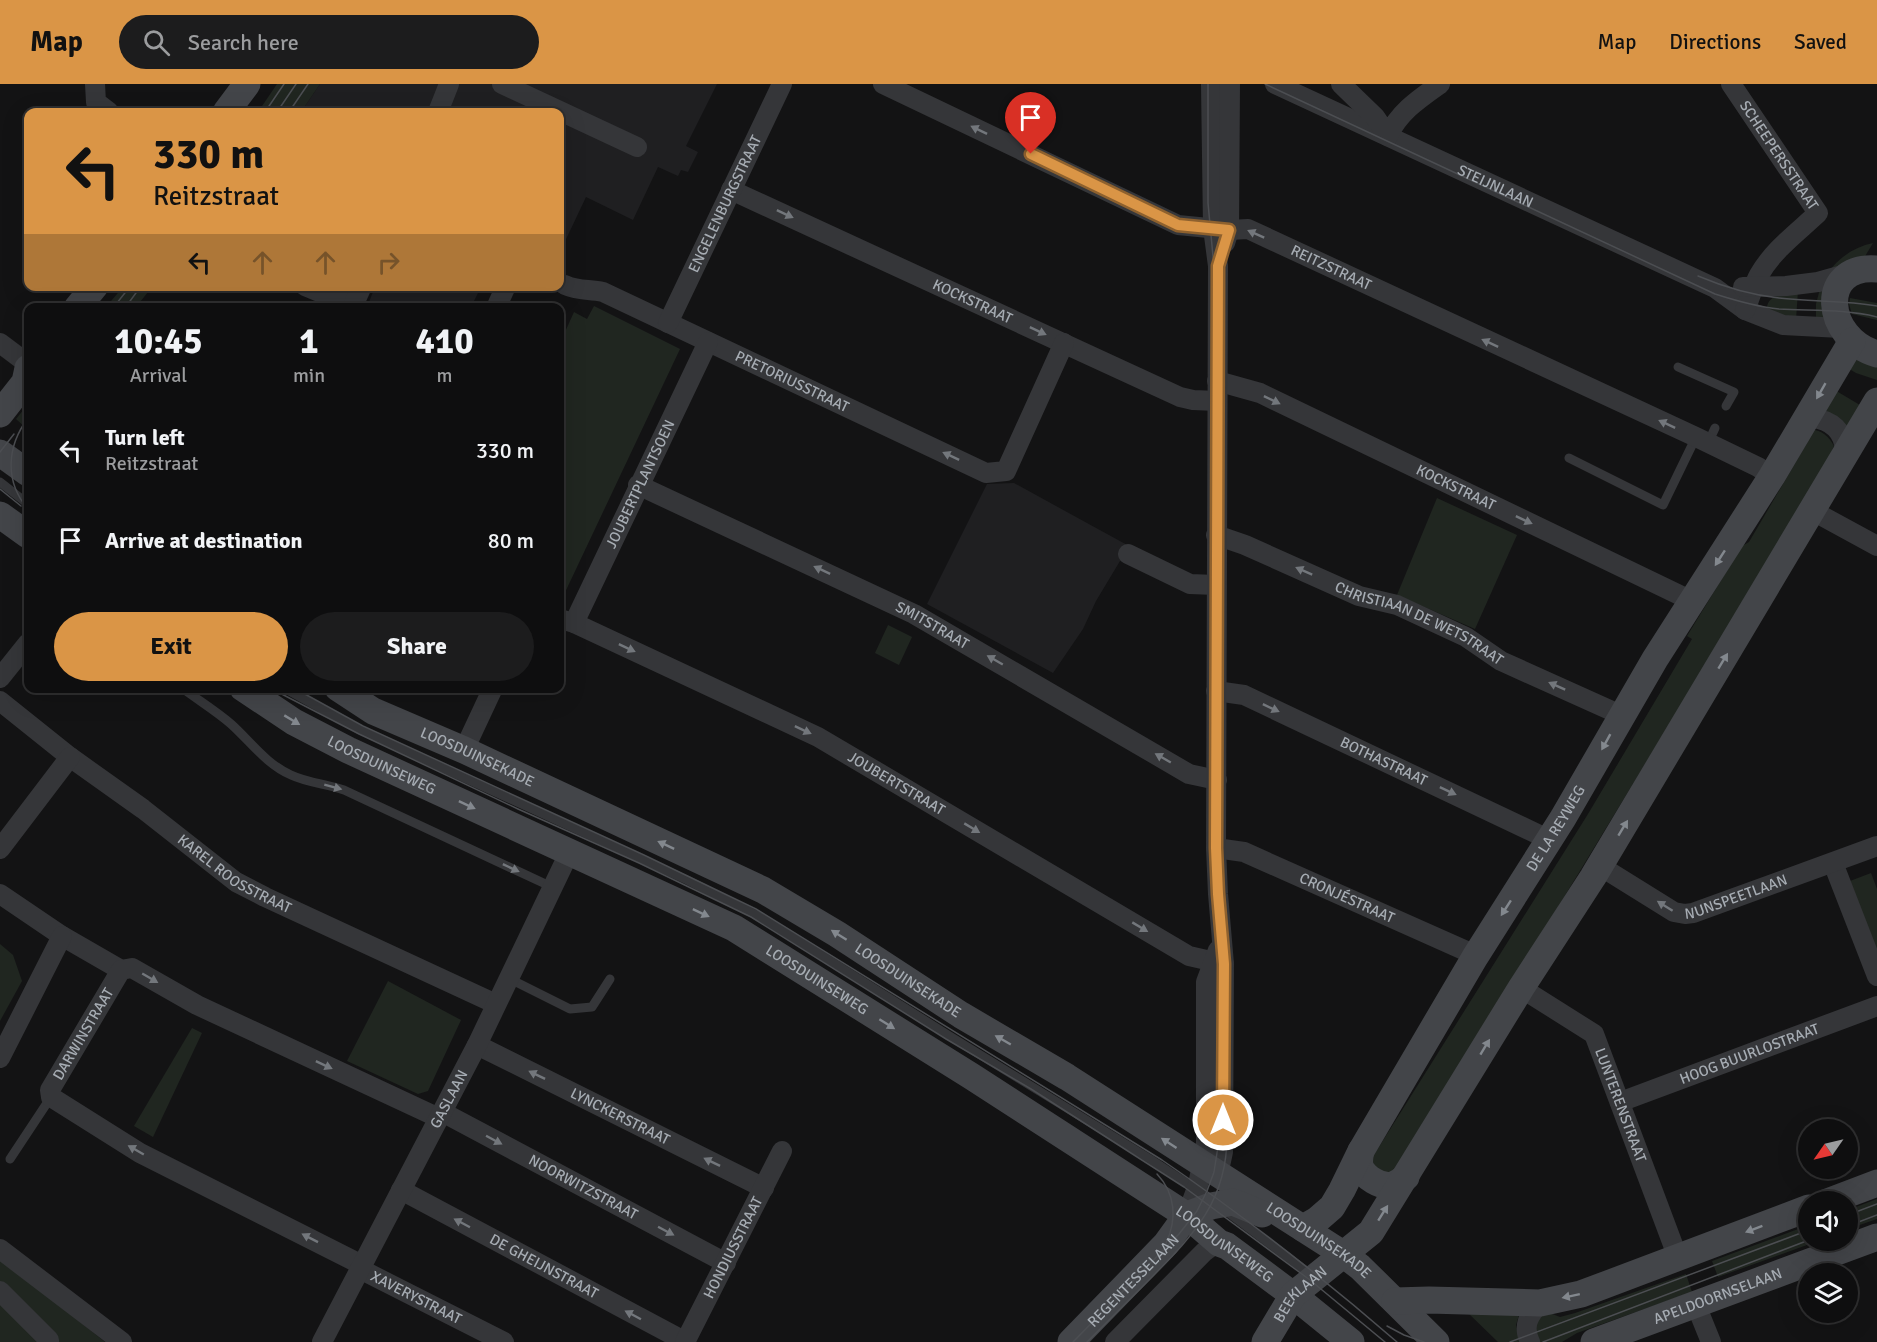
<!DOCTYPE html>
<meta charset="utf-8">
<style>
:root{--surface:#0e0e0f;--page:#1c1c1d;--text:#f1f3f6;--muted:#9b9c9e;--line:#2e2e2f;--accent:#da9546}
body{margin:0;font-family:Signika,sans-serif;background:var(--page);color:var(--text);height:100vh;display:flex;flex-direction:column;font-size:22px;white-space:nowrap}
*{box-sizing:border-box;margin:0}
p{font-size:20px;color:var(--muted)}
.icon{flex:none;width:33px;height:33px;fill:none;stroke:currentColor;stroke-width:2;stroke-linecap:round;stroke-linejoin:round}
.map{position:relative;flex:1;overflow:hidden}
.side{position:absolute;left:24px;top:219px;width:540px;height:390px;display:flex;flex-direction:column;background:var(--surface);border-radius:12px;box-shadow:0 6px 24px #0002,0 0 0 2px var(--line)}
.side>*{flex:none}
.banner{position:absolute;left:24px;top:24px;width:540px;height:183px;border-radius:12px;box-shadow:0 6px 24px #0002,0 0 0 2px var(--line);background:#da9546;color:#111;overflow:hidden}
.needle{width:39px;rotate:236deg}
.buttons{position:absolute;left:1798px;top:1035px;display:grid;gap:12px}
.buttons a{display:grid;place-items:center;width:60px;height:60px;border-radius:50%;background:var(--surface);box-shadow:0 6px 24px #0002,0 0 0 2px var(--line);font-size:30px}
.pin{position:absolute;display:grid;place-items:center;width:51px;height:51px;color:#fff;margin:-62px -26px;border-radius:50% 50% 50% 0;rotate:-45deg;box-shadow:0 0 6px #0007}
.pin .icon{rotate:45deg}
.me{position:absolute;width:66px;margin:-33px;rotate:0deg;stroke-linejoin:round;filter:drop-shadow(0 0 4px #0008)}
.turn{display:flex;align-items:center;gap:21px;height:126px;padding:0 30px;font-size:27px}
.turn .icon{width:78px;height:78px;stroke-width:2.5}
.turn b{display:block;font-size:42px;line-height:51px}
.lanes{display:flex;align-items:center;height:57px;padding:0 30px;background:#0003;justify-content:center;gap:30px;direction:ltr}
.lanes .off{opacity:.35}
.eta{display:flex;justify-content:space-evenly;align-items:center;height:102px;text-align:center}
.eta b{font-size:36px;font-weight:700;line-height:42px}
.button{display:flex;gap:12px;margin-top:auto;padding:12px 30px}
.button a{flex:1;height:69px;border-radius:36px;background:var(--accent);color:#111;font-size:24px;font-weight:700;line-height:69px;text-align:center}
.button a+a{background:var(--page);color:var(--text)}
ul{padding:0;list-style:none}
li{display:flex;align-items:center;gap:18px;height:90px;padding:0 30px}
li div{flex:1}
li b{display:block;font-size:22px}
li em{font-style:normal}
header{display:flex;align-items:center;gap:36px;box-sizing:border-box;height:84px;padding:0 30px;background:var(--accent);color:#111}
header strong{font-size:28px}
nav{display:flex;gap:33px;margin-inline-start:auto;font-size:21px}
.search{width:420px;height:54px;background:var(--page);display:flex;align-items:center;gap:15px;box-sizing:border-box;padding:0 21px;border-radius:33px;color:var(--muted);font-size:22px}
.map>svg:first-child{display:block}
.built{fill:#1f1f21}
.green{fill:#202620}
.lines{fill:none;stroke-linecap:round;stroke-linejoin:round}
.lane{stroke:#353639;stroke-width:9}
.street{stroke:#353639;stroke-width:20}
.secondary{stroke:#434549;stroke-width:27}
.tram{stroke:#4c4e52;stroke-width:1.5}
.oneway{fill:#73777c}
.oneway2{fill:#83888e}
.route-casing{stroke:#8e612e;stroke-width:15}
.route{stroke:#da9546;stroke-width:10}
.labels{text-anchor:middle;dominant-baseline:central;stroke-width:5;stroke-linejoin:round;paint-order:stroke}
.street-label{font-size:15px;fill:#a6acb3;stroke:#0e0e0f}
</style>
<header>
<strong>Map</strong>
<div class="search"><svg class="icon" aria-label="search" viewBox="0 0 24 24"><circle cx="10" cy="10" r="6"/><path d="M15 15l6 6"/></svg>Search here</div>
<nav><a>Map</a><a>Directions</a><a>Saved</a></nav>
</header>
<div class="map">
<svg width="1877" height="1258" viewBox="0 0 1877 1258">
<rect width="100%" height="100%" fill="#131314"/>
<g class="built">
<polygon points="320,0 717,0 686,62 698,68 688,88 681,86 678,92 658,83 633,136 586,113 560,168 560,28 301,28"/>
<polygon points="375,203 375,202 481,203 471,223 367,223"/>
<polygon points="1014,399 1129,462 1096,517 1083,545 1053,589 927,520 987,400"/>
</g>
<g class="green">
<polygon points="277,0 320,0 301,28 258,28"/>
<path d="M1873 159 1864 174 1827 190C1838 174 1854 163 1873 159Z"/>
<polygon points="1821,201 1829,202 1831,234 1816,234 1816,220"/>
<polygon points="123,203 123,202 152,203 136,223 106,223"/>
<path d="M1798 207 1796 236 1767 227C1765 210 1786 210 1798 207Z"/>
<polygon points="1850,214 1877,219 1877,236 1852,230 1849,220"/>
<polygon points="594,222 680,265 560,519 560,259 574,228 587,235"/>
<polygon points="1856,273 1877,274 1877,296 1856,289 1846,283"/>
<polygon points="1833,305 1865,324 1853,345 1819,328"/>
<polygon points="28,320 28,346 16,335"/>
<path d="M1811 345C1822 347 1829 352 1834 362L1830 372 1745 516 1394 1092C1384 1089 1374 1087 1372 1074L1588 730 1692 555 1687 552 1742 462 1749 458 1807 359Z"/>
<polygon points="1437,414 1517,451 1475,545 1397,511"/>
<polygon points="888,541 912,553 899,581 875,569"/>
<polygon points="1871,789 1877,805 1877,867 1850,797"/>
<polygon points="0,860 13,871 22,897 0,937"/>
<polygon points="388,897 461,936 428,1007 418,1010 347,977"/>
<polygon points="192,944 202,949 153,1053 134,1042"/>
<polygon points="1877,1115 1877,1135 1848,1145 1848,1126"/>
<polygon points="1809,1141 1809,1156 1818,1157 1718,1193 1712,1177"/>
<polygon points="0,1174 105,1258 0,1258"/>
<polygon points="1686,1190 1692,1208 1577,1249 1562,1258 1537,1258 1533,1235 1550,1229 1560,1233 1575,1229"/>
<polygon points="1466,1227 1519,1231 1516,1241 1519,1258 1498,1258"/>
</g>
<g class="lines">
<g class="lane">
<polyline points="1678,283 1734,308 1726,322"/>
<polyline points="1708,359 1715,344"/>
<polyline points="1569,374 1663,421 1696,353"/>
<polyline points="0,398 28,420"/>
<path d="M182 604C198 616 216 627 231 640 251 658 266 680 291 691 308 699 327 700 344 706L552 803"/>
<polyline points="284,604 360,646 687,796 762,834 948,951 1150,1075 1197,1106"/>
<polyline points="508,894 570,925 592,923 610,895"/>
<polyline points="10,1075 51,1013"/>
<polyline points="1226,1127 1313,1192"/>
</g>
<g class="street">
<polyline points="95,0 96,18 109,28"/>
<polyline points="502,0 637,63"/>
<path id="s1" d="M883 0 1178 141 1229 146 1248 145 1696 353 1758 383 1772 392"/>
<polyline points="1211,0 1213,144 1218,182 1216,764 1218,810 1224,880 1223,1068 1218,1091"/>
<path id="s2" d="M1275 0 1715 204 1745 226 1783 241 1841 244"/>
<path d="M1341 0 1375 33 1388 52C1399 28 1419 15 1440 0"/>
<path id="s3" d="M1731 0 1818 129C1798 148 1773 166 1759 191 1753 202 1750 215 1745 226"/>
<polyline points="438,28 449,0"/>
<path id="s4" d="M731 106 1180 313 1193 316 1217 317"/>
<polyline points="1225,159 1229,146 1230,0"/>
<path id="s5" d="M565 201C578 207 589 205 603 208L986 389 1006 387 1064 259"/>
<polyline points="305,202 353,222"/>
<polyline points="1743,203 1786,202 1818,198 1850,189"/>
<polyline points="352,224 362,202"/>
<polyline points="496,224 506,202"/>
<path id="s6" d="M668 239 782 0"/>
<polyline points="0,259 28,280"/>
<path id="s7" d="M1217 297 1260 309 1692 517"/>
<path d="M1802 340 1812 334C1832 336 1844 347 1845 367"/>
<path id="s8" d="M638 401 914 530 1189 690 1217 696"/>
<polyline points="1811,426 1877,462"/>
<path id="s9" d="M1216 451 1245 461 1359 512 1397 521 1466 553 1501 577 1621 631"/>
<polyline points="1128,470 1190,500 1216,501"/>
<path id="s10" d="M560 535 574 539 818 653 1189 872 1224 880"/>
<path id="s11" d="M574 539 708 258"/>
<polyline points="0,594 28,559"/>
<path id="s12" d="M1216 607 1244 611 1550 756"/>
<path id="s13" d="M0 617 70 673 143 725 236 798 265 813 496 920"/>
<polyline points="464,666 493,604"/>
<path id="s14" d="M1216 764 1244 768 1464 866 1475 873"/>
<polyline points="0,765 70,673"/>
<polyline points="1833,779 1877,892"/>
<path id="s15" d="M1600 782 1674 828 1685 830 1693 829 1877 762"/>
<polyline points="0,810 62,852 121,886"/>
<path id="s16" d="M1521 904 1594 950 1678 1174"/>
<path id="s17" d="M477 961 764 1104"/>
<polyline points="0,974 62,852"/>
<path id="s18" d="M1620 1018 1877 922"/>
<path id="s19" d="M442 1028 726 1179"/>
<path id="s20" d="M401 1106 686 1258"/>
<polyline points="1187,1131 1198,1101 1206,1059 1206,898 1218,866"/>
<polyline points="0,1165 122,1258"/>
<path id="s21" d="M362 1181 140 1069 51 1013 50 1006 121 886 132 884 197 921 439 1034"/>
<path id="s22" d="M360 1185 504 1258"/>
<polyline points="0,1207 49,1256 49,1258"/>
<polyline points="1696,1221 1711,1258"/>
<path id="s23" d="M322 1258 477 961 569 769"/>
<path id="s24" d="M685 1258 782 1067"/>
<polyline points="1115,1258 1204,1168 1212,1162 1219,1159"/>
<path d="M1530 1258C1522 1242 1529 1231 1540 1219"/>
</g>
<g class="secondary">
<polyline points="226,28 247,0"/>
<path d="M1877 185C1817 180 1824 255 1877 270"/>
<polyline points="77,224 95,202"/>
<polyline points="0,330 25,298 28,284"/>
<polyline points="0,369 28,389"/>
<polyline points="0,431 28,451"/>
<path id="s25" d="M243 604 294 638 348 666 734 844 971 992 1189 1133 1219 1159 1227 1162 1293 1211 1351 1258"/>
<path id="s26" d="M338 604 373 627 464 666 763 806 837 850 961 931 1067 993 1343 1170 1360 1183 1436 1258"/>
<path d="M1361 1067C1360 1071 1359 1077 1360 1082 1364 1093 1381 1104 1393 1101 1398 1099 1402 1096 1406 1093"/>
<polyline points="1827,1118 1877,1099"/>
<path id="s27" d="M1303 1144 1317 1136 1332 1123 1342 1106 1361 1067 1475 873 1563 734 1655 575 1772 392 1852 257"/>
<polyline points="1395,1217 1429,1216 1540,1219 1581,1210 1809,1124"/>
<polyline points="1071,1258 1166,1160 1187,1131 1211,1122 1233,1118 1262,1130"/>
<path id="s28" d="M1265 1258 1293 1211 1371 1148 1521 904 1593 793 1877 317"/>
<path id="s29" d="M1594 1258 1877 1153"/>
</g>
<g class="tram">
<path d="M1265 0 1715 210C1737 217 1757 223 1779 225 1812 227 1844 225 1877 233"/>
<polyline points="265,28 284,0"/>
<polyline points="277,28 296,0"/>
<polyline points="289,28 308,0"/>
<path d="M1698 192C1724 203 1751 211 1779 214 1812 218 1844 216 1877 222"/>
<polyline points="113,224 128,205"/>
<polyline points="125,224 141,202"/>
<path d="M28 334C7 362 4 397 28 425"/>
<polyline points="28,352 24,379 28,400"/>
<polyline points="0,368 14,350"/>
<polyline points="0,405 21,422"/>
<polyline points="270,604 359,650 518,725 639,779 751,833 946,955 1031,1005 1184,1103 1310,1196 1385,1258"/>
<path d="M294 604 363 642 644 771 756 825 1162 1076C1244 1132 1322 1193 1397 1258"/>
<path d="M1157 1090C1176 1110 1177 1136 1166 1159"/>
<polyline points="1848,1131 1877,1120"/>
<polyline points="1848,1142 1877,1131"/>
<polyline points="1387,1242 1404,1251 1424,1258"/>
<path id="s30" d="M1073 1258 1179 1150 1197 1127 1207 1107 1214 1088 1219 1056V864L1212 784 1214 183 1208 119V0"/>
<path d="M1087 1258C1109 1236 1130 1215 1152 1193 1194 1150 1227 1117 1227 1052"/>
<polyline points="1510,1258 1809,1146"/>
<polyline points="1543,1258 1809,1156"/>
</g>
</g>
<defs><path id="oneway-solid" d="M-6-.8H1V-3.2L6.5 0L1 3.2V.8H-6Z" transform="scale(1.5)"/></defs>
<g class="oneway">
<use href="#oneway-solid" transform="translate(979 46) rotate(-154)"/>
<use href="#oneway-solid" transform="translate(785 130) rotate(25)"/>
<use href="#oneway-solid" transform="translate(1256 150) rotate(-156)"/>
<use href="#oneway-solid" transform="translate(1038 247) rotate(25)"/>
<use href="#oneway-solid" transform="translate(1490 259) rotate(-155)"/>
<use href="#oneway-solid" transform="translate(1272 316) rotate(26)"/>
<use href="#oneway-solid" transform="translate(1667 340) rotate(-155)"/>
<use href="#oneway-solid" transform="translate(951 372) rotate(-155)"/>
<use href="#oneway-solid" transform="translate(1524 436) rotate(25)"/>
<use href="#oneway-solid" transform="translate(822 486) rotate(-155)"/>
<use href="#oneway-solid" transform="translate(1304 487) rotate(-156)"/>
<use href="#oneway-solid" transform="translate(627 564) rotate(25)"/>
<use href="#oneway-solid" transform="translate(995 576) rotate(-150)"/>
<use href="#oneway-solid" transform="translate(1557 602) rotate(-156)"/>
<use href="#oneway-solid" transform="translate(1271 624) rotate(25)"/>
<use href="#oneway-solid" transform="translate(803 646) rotate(25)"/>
<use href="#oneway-solid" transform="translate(1163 674) rotate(-150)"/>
<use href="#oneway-solid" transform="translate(333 703) rotate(15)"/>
<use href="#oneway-solid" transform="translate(1448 707) rotate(25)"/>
<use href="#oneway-solid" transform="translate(972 744) rotate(31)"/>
<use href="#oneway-solid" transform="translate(511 784) rotate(25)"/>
<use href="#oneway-solid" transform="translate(1665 822) rotate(-148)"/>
<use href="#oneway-solid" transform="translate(1140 843) rotate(31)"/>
<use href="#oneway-solid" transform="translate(150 894) rotate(30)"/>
<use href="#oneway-solid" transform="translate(324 981) rotate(25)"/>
<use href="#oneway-solid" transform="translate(537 991) rotate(-154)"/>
<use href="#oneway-solid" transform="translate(494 1056) rotate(28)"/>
<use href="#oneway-solid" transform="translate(136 1066) rotate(-150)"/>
<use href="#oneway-solid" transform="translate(712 1078) rotate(-154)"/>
<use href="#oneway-solid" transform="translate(462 1139) rotate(-152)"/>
<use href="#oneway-solid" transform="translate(666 1147) rotate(28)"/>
<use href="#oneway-solid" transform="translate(310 1154) rotate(-153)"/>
<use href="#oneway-solid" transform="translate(633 1231) rotate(-152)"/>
</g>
<g class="oneway2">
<use href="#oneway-solid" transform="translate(1821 307) rotate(120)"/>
<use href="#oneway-solid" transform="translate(1720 474) rotate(123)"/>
<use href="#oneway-solid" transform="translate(1723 577) rotate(-59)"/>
<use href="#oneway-solid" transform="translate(292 636) rotate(31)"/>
<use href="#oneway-solid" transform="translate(1606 658) rotate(119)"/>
<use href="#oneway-solid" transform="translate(467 721) rotate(25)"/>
<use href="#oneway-solid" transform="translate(1623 744) rotate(-59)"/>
<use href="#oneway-solid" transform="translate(666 761) rotate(-155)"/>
<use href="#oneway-solid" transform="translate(1506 824) rotate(123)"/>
<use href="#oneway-solid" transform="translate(701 829) rotate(25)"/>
<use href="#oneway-solid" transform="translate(839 851) rotate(-148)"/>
<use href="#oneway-solid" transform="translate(887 940) rotate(32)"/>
<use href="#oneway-solid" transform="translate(1003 956) rotate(-150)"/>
<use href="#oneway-solid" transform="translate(1485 963) rotate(-59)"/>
<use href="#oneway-solid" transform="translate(1169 1059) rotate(-147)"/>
<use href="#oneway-solid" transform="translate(1383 1129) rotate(-58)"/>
<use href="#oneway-solid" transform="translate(1754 1145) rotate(159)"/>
<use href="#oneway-solid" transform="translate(1571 1212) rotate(168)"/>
</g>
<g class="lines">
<g class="route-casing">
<polyline id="route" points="1031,70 1178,141 1229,146 1218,182 1216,764 1218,810 1224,880 1223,1036"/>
</g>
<use href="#route" class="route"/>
</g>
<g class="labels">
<g class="street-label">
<text stroke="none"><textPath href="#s3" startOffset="86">SCHEEPERSSTRAAT</textPath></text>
<text stroke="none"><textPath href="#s2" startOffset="243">STEIJNLAAN</textPath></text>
<text stroke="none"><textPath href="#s6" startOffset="132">ENGELENBURGSTRAAT</textPath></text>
<text stroke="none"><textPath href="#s1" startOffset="489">REITZSTRAAT</textPath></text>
<text stroke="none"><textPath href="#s4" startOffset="266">KOCKSTRAAT</textPath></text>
<text stroke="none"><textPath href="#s5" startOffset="248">PRETORIUSSTRAAT</textPath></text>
<text stroke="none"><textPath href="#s11" startOffset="154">JOUBERTPLANTSOEN</textPath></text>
<text stroke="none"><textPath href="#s7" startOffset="262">KOCKSTRAAT</textPath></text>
<text stroke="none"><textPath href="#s9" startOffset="222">CHRISTIAAN DE WETSTRAAT</textPath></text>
<text stroke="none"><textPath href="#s8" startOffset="326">SMITSTRAAT</textPath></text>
<text stroke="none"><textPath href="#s26" startOffset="156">LOOSDUINSEKADE</textPath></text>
<text stroke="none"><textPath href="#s12" startOffset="183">BOTHASTRAAT</textPath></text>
<text stroke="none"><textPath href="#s25" startOffset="159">LOOSDUINSEWEG</textPath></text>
<text stroke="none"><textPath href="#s10" startOffset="375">JOUBERTSTRAAT</textPath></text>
<text stroke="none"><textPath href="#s27" startOffset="476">DE LA REYWEG</textPath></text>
<text stroke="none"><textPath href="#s13" startOffset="292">KAREL ROOSSTRAAT</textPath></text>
<text stroke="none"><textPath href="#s15" startOffset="152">NUNSPEETLAAN</textPath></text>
<text stroke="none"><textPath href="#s14" startOffset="141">CRONJÉSTRAAT</textPath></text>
<text stroke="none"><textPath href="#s25" startOffset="645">LOOSDUINSEWEG</textPath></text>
<text stroke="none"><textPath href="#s26" startOffset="642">LOOSDUINSEKADE</textPath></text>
<text stroke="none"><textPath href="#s21" startOffset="426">DARWINSTRAAT</textPath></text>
<text stroke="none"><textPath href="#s18" startOffset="138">HOOG BUURLOSTRAAT</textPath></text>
<text stroke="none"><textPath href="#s23" startOffset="274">GASLAAN</textPath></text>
<text stroke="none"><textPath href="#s16" startOffset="162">LUNTERENSTRAAT</textPath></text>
<text stroke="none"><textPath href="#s17" startOffset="160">LYNCKERSTRAAT</textPath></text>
<text stroke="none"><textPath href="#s19" startOffset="160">NOORWITZSTRAAT</textPath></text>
<text stroke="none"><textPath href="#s26" startOffset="1128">LOOSDUINSEKADE</textPath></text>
<text stroke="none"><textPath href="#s25" startOffset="1131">LOOSDUINSEWEG</textPath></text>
<text stroke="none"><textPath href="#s24" startOffset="106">HONDIUSSTRAAT</textPath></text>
<text stroke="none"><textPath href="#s20" startOffset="162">DE GHEIJNSTRAAT</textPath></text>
<text stroke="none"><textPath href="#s30" startOffset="86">REGENTESSELAAN</textPath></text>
<text stroke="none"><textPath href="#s28" startOffset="60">BEEKLAAN</textPath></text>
<text stroke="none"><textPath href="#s29" startOffset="132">APELDOORNSELAAN</textPath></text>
<text stroke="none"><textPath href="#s22" startOffset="63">XAVERYSTRAAT</textPath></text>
</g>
</g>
</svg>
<div class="buttons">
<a><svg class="needle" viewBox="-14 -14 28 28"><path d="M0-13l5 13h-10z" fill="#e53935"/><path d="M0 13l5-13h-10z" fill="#9b9c9e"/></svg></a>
<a><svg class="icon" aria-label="sound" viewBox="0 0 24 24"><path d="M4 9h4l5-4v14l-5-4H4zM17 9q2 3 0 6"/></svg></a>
<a><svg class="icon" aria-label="layers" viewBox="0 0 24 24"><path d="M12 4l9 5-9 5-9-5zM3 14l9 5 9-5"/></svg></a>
</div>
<div class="pin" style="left:1031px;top:70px;background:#d93025"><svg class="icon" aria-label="arrive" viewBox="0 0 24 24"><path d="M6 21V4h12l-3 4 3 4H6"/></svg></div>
<svg class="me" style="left:1223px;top:1036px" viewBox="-20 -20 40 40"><circle r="17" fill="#da9546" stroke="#fff" stroke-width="3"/><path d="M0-11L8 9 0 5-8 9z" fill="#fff"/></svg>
<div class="banner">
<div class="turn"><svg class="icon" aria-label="left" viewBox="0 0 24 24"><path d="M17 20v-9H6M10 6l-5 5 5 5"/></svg><div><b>330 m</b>Reitzstraat</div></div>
<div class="lanes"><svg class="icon" aria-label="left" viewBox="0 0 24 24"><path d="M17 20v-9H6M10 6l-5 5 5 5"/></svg><svg class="icon off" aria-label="ahead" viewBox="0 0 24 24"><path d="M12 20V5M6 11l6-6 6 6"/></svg><svg class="icon off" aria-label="ahead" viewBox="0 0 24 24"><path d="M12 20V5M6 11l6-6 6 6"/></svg><svg class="icon off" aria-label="right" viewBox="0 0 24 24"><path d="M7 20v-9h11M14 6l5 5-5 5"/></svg></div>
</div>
<section class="side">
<div class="eta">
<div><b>10:45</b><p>Arrival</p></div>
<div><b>1</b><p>min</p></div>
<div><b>410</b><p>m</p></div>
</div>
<ul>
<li><svg class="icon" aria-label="left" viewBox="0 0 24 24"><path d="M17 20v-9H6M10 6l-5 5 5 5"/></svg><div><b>Turn left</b><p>Reitzstraat</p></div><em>330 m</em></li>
<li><svg class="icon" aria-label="arrive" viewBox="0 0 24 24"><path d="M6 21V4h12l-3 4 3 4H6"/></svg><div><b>Arrive at destination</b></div><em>80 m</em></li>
</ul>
<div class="button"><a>Exit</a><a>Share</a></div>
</section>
</div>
